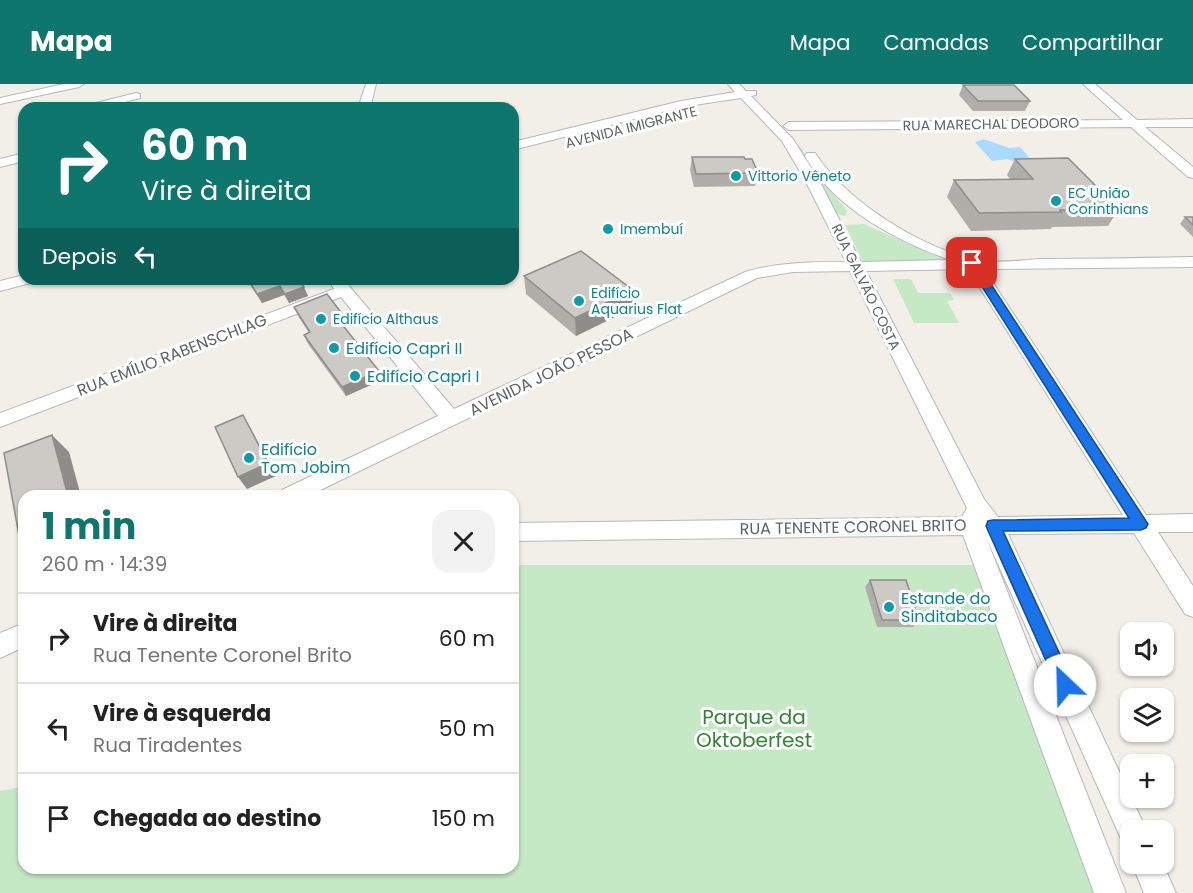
<!DOCTYPE html>
<html lang="pt">
<meta charset="utf-8">
<style>
:root{--surface:#fff;--page:#f2f2f2;--text:#222;--muted:#767676;--line:#e0e0e0;--accent:#0f766e}
body{margin:0;font-family:Poppins,sans-serif;background:var(--page);color:var(--text);height:100vh;display:flex;flex-direction:column;font-size:22px;white-space:nowrap}
*{box-sizing:border-box;margin:0}
p{font-size:20px;color:var(--muted)}
.icon{flex:none;width:33px;height:33px;fill:none;stroke:currentColor;stroke-width:2;stroke-linecap:round;stroke-linejoin:round}
.map{position:relative;flex:1;overflow:hidden}
.drawer{position:absolute;left:18px;top:406px;width:501px;height:384px;display:flex;flex-direction:column;background:var(--surface);border-radius:18px;box-shadow:0 2px 4px #0004}
.drawer>*{flex:none}
.hud{position:absolute;left:18px;top:18px;width:501px;height:183px;border-radius:18px;box-shadow:0 2px 4px #0004;background:#0f766e;color:#fff;overflow:hidden}
.fabs{position:absolute;left:1120px;top:538px;display:grid;gap:12px}
.fabs a{display:grid;place-items:center;width:54px;height:54px;border-radius:12px;background:var(--surface);box-shadow:0 2px 4px #0004;font-size:30px}
.pin{position:absolute;display:grid;place-items:center;width:51px;height:51px;color:#fff;margin:-26px;border-radius:12px;box-shadow:0 3px 9px #0006}
.me{position:absolute;width:66px;margin:-33px;rotate:336deg;stroke-linejoin:round;filter:drop-shadow(0 0 4px #0008)}
.turn{display:flex;align-items:center;gap:21px;height:126px;padding:0 24px;font-size:27px}
.turn .icon{width:78px;height:78px;stroke-width:2.5}
.turn b{display:block;font-size:42px;line-height:51px}
.then{display:flex;align-items:center;height:57px;padding:0 24px;background:#0003;gap:12px;font-size:22px}
.round{display:grid;place-items:center;flex:none;width:63px;height:63px;border-radius:18px;background:var(--page)}
.headline{display:flex;align-items:center;justify-content:space-between;height:102px;padding:0 24px}
h1{font-size:36px;font-weight:700;line-height:45px;color:var(--accent)}
ul{padding:0;list-style:none}
li{display:flex;align-items:center;gap:18px;height:90px;padding:0 24px;border-top:2px solid var(--line)}
li div{flex:1}
li b{display:block;font-size:22px}
li em{font-style:normal}
header{display:flex;align-items:center;gap:36px;box-sizing:border-box;height:84px;padding:0 30px;background:var(--accent);color:#fff}
header strong{font-size:28px}
nav{display:flex;gap:33px;margin-inline-start:auto;font-size:21px}
.map>svg:first-child{display:block}
.green{fill:#c5e8c5}
.water{fill:#aadaff}
.lines{fill:none;stroke-linecap:round;stroke-linejoin:round}
.minor-casing{stroke:#b5b8bc;stroke-width:2}
.minor{fill:#fff;fill-rule:evenodd}
.wall{fill:#afaea9}
.shaded-wall{fill:#8f8d8a}
.building{fill:#cccac5;stroke:#8f8d8a;stroke-width:1.5}
.route{fill:#1a73e8;stroke:#114b97;stroke-width:1.5}
.culture-dot{fill:#0f9aa8;stroke:#fff;stroke-width:2}
.labels{text-anchor:middle;dominant-baseline:central;stroke-width:6;stroke-linejoin:round;paint-order:stroke}
.far-street-label{font-size:14px;fill:#5f6368;stroke:#fff}
.far-culture-label{font-size:14px;fill:#0d838f;stroke:#fff;text-anchor:start}
.culture-label{font-size:16px;fill:#0d838f;stroke:#fff;text-anchor:start}
.street-label{font-size:16px;fill:#5f6368;stroke:#fff}
.near-park-label{font-size:20px;fill:#348238;stroke:#fff}
</style>
<header>
<strong>Mapa</strong>
<nav><a>Mapa</a><a>Camadas</a><a>Compartilhar</a></nav>
</header>
<div class="map">
<svg width="1193" height="809" viewBox="0 0 1193 809">
<rect width="100%" height="100%" fill="#f1efe8"/>
<g class="green">
<polygon points="770,32 802,65 816,91 845,124 847,128 845,132 834,129 794,59"/>
<polygon points="864,140 951,179 864,180 845,141"/>
<polygon points="893,195 911,195 918,209 950,209 954,216 947,217 959,239 914,239"/>
<polygon points="513,481 980,481 1098,809 0,809 0,707 24,702 22,728 24,728 24,784 513,784"/>
</g>
<polygon class="water" points="984,55 1009,64 1020,63 1034,79 1019,79 1007,75 992,77 975,58"/>
<g class="lines">
<g class="minor-casing">
<g id="minor">
<polygon points="64,0 84,0 79,3 0,20 0,14"/>
<polygon points="366,0 376,0 370,24 358,24"/>
<path d="M728 0H739L746 7H756V11L751 12 793 55 820 98 861 178 950 176C897 157 833 124 805 72L807 69H815C847 118 921 164 977 176 997 180 1021 176 1041 175 1092 175 1142 174 1193 173V183L984 185 1146 431 1193 430V448H1158L1193 502V533L1185 530 1134 449 1008 450 1147 747H1131V761L1122 757 985 451 1126 809H1094L963 451 513 457V439L962 433 967 424 850 187 793 188 757 194 308 412H278L282 406 438 332 341 213 0 343V329L334 205 328 195H343L454 325 745 188C779 178 811 178 846 178L806 98 782 57 741 14 681 23 513 66V58L681 17 735 8ZM968 185 1123 431 998 433 984 415 866 187Z"/>
<polygon points="1083,0 1095,0 1137,36 1193,35 1193,43 1145,43 1193,83 1193,94 1188,93 1131,43 789,46 783,42 789,38 1123,36"/>
<polygon points="136,9 140,10 140,14 102,24 82,24 84,22"/>
<polygon points="24,69 24,77 0,83 0,75"/>
<polygon points="24,191 24,195 36,195 34,198 0,207 0,197"/>
<polygon points="24,539 24,563 0,574 0,549"/>
<polygon points="1132,780 1163,780 1176,809 1144,809"/>
</g>
</g>
<use href="#minor" class="minor"/>
</g>
<g class="wall">
<polygon points="963,1 1030,17 1025,27 973,27 959,11"/>
<polygon points="692,73 745,75 758,89 755,102 694,103 690,86"/>
<polygon points="1015,75 1119,125 1108,142 1052,143 1051,145 971,147 947,113 954,96 1010,95 1007,91"/>
<polygon points="1185,133 1193,133 1193,153 1180,140"/>
<polygon points="524,192 633,206 633,224 576,252 526,210"/>
<polygon points="238,195 298,195 308,212 289,219 284,211 262,219 248,198 242,201"/>
<polygon points="294,223 347,240 343,242 379,287 382,296 346,312 308,260 304,251 309,249 298,232"/>
<polygon points="870,496 919,536 913,543 877,543 865,503"/>
</g>
<g class="shaded-wall">
<polygon points="239,195 247,195 248,198 242,201"/>
<polygon points="280,202 284,211 262,219 257,210"/>
<polygon points="304,203 308,212 289,219 285,210"/>
<polygon points="633,206 633,224 576,252 575,234"/>
<polygon points="343,231 347,240 340,243 337,234"/>
<polygon points="379,287 382,296 346,312 342,303"/>
<polygon points="243,331 251,345 276,392 247,405 238,393"/>
<polygon points="52,351 69,368 81,412 68,412"/>
</g>
<g class="building">
<polygon points="963,1 1014,1 1030,17 978,17"/>
<polygon points="692,73 744,73 745,75 752,75 758,89 696,90"/>
<polygon points="1068,74 1119,125 1060,126 1061,128 979,129 954,96 1033,95 1015,75"/>
<polygon points="1185,133 1193,133 1193,141"/>
<polygon points="581,167 633,206 575,234 524,192"/>
<polygon points="248,195 298,195 304,203 285,210 280,202 257,210"/>
<polygon points="327,210 343,231 337,234 379,287 342,303 304,251 310,248 294,223"/>
<polygon points="243,331 268,379 238,393 215,343"/>
<polygon points="52,351 68,412 24,412 24,479 4,369"/>
<polygon points="870,496 906,496 919,536 882,536"/>
</g>
<polygon class="route" points="968,177 977,179 1148,440 1146,444 1141,446 1003,447 1074,601 1071,606 1065,609 1059,606 986,442 988,437 993,436 1129,434 967,179"/>
<g class="culture-dot">
<circle cx="736" cy="92" r="6"/>
<circle cx="1056" cy="117" r="6"/>
<circle cx="608" cy="145" r="6"/>
<circle cx="579" cy="217" r="6"/>
<circle cx="321" cy="235" r="6"/>
<circle cx="334" cy="264" r="6"/>
<circle cx="355" cy="292" r="6"/>
<circle cx="249" cy="374" r="6"/>
<circle cx="889" cy="523" r="6"/>
</g>
<g class="labels">
<g class="far-street-label">
<text transform="translate(991 40) rotate(-1)">RUA MARECHAL DEODORO</text>
<text transform="translate(631 43) rotate(-14)">AVENIDA IMIGRANTE</text>
<text transform="translate(866 203) rotate(64)">RUA GALVÃO COSTA</text>
</g>
<g class="far-culture-label">
<text x="748" y="92">Vittorio Vêneto</text>
<text x="1068" y="109">EC União<tspan x="1068" dy="16">Corinthians</tspan></text>
<text x="620" y="145">Imembuí</text>
<text x="591" y="209">Edifício<tspan x="591" dy="16">Aquarius Flat</tspan></text>
<text x="333" y="235">Edifício Althaus</text>
</g>
<g class="culture-label">
<text x="346" y="264">Edifício Capri II</text>
<text x="367" y="292">Edifício Capri I</text>
<text x="261" y="365">Edifício<tspan x="261" dy="18">Tom Jobim</tspan></text>
<text x="901" y="514">Estande do<tspan x="901" dy="18">Sinditabaco</tspan></text>
</g>
<g class="street-label">
<text transform="translate(172 271) rotate(-21)">RUA EMÍLIO RABENSCHLAG</text>
<text transform="translate(551 288) rotate(-26)">AVENIDA JOÃO PESSOA</text>
<text transform="translate(853 443) rotate(-1)">RUA TENENTE CORONEL BRITO</text>
</g>
<g class="near-park-label">
<text x="754" y="633">Parque da<tspan x="754" dy="23">Oktoberfest</tspan></text>
</g>
</g>
</svg>
<div class="fabs">
<a><svg class="icon" aria-label="sound" viewBox="0 0 24 24"><path d="M4 9h4l5-4v14l-5-4H4zM17 9q2 3 0 6"/></svg></a>
<a><svg class="icon" aria-label="layers" viewBox="0 0 24 24"><path d="M12 4l9 5-9 5-9-5zM3 14l9 5 9-5"/></svg></a>
<a>+</a>
<a>−</a>
</div>
<div class="pin" style="left:972px;top:179px;background:#d93025"><svg class="icon" aria-label="arrive" viewBox="0 0 24 24"><path d="M6 21V4h12l-3 4 3 4H6"/></svg></div>
<svg class="me" style="left:1065px;top:601px" viewBox="-20 -20 40 40"><circle r="19" fill="#fff"/><path d="M0-13L10 11 0 6-10 11z" fill="#1a73e8"/></svg>
<div class="hud">
<div class="turn"><svg class="icon" aria-label="right" viewBox="0 0 24 24"><path d="M7 20v-9h11M14 6l5 5-5 5"/></svg><div><b>60 m</b>Vire à direita</div></div>
<div class="then">Depois<svg class="icon" aria-label="left" viewBox="0 0 24 24"><path d="M17 20v-9H6M10 6l-5 5 5 5"/></svg></div>
</div>
<section class="drawer">
<div class="headline"><div><h1>1 min</h1><p>260 m · 14:39</p></div><a class="round"><svg class="icon" aria-label="close" viewBox="0 0 24 24"><path d="M6 6l12 12M18 6L6 18"/></svg></a></div>
<ul>
<li><svg class="icon" aria-label="right" viewBox="0 0 24 24"><path d="M7 20v-9h11M14 6l5 5-5 5"/></svg><div><b>Vire à direita</b><p>Rua Tenente Coronel Brito</p></div><em>60 m</em></li>
<li><svg class="icon" aria-label="left" viewBox="0 0 24 24"><path d="M17 20v-9H6M10 6l-5 5 5 5"/></svg><div><b>Vire à esquerda</b><p>Rua Tiradentes</p></div><em>50 m</em></li>
<li><svg class="icon" aria-label="arrive" viewBox="0 0 24 24"><path d="M6 21V4h12l-3 4 3 4H6"/></svg><div><b>Chegada ao destino</b></div><em>150 m</em></li>
</ul>
</section>
</div>
